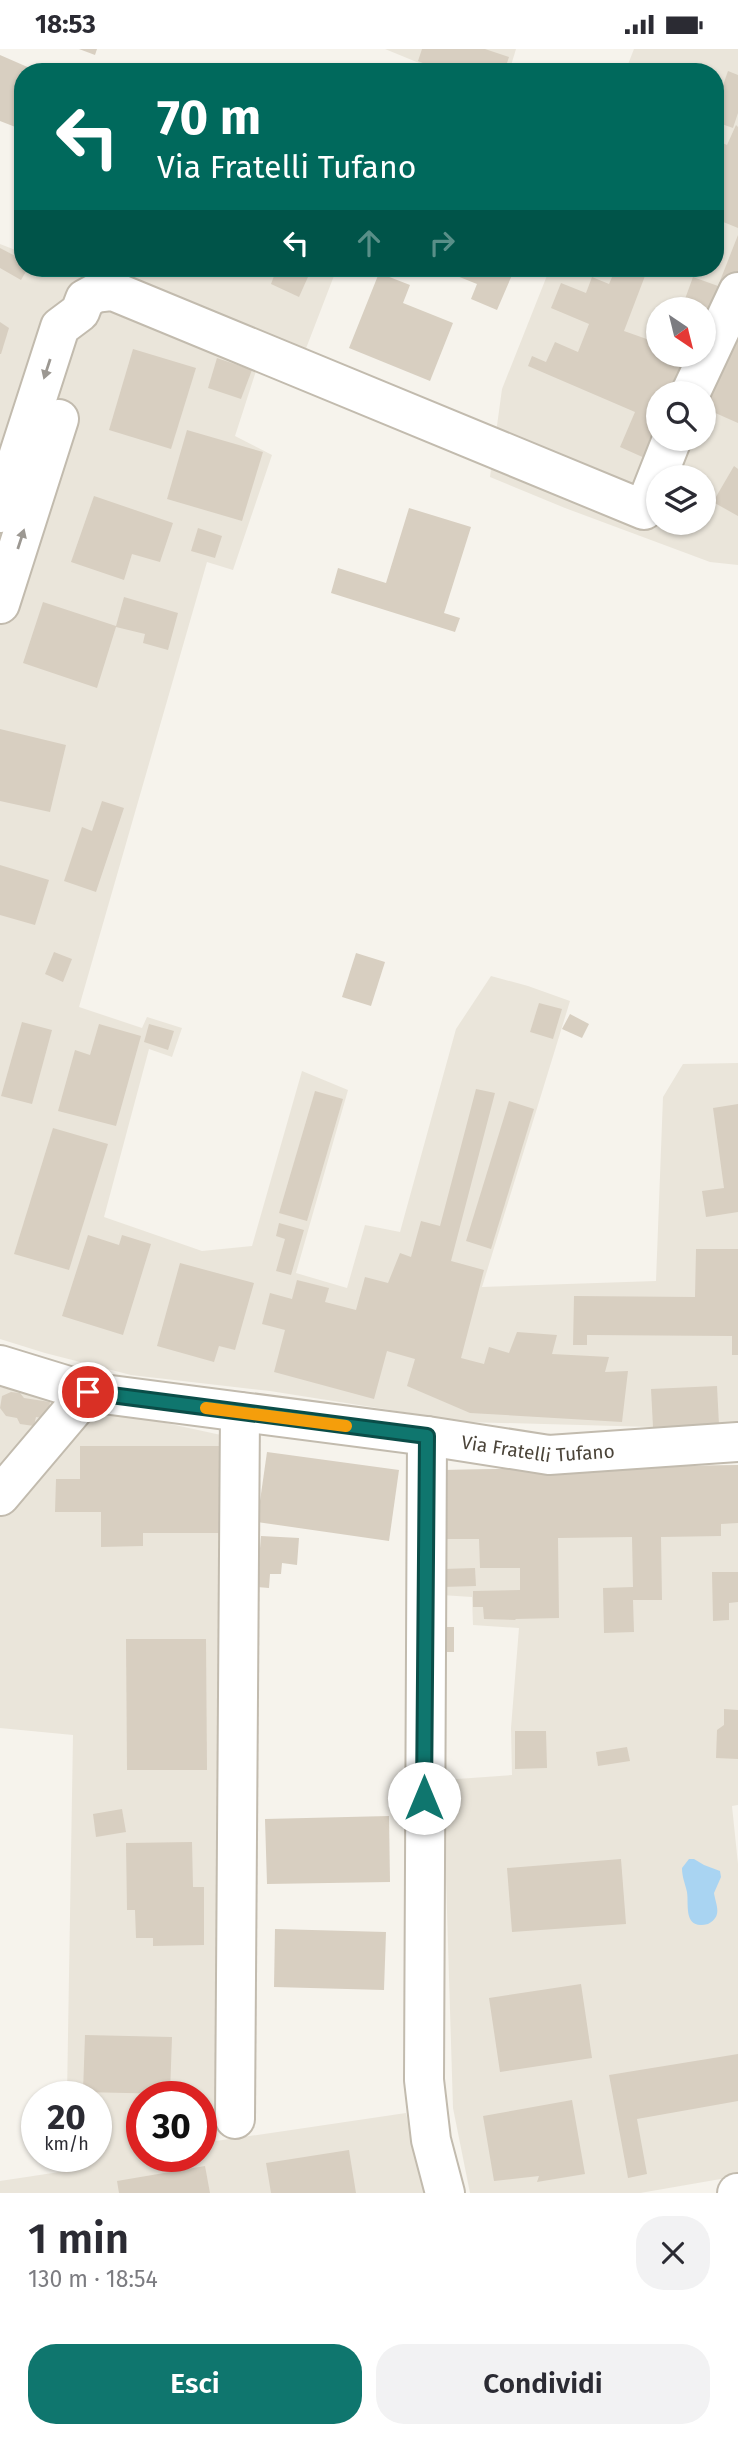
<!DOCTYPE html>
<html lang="it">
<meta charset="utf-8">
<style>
:root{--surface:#fff;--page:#f2f2f3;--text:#2b2b33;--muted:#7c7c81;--accent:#0f766e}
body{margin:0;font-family:"Fira Sans",sans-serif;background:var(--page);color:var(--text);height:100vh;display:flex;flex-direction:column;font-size:26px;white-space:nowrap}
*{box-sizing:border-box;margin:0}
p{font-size:23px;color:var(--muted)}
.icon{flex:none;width:38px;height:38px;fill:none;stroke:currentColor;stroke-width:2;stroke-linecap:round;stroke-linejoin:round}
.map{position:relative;height:2144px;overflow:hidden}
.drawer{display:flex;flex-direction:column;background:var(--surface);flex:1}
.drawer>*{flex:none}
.banner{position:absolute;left:14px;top:14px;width:710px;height:214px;border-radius:28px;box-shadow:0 2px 5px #0004;background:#00695c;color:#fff;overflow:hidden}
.needle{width:46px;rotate:145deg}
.tools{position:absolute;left:646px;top:248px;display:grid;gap:14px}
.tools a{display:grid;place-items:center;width:70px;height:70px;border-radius:50%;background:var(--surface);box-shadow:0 2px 5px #0004;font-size:35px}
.speed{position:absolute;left:21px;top:2032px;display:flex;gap:14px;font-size:35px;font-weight:700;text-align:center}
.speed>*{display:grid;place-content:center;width:91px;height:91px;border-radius:50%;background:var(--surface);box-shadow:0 2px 5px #0004;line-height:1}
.speed small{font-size:18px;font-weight:400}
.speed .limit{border:10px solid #d22;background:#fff;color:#111}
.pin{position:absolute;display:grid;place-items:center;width:60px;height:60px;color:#fff;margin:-30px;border:4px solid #fff;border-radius:50%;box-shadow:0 2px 7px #0007}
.me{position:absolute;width:77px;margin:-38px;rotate:0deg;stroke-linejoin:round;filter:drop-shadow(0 0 5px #0008)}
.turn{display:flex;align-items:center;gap:24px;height:147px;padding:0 28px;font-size:32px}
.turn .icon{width:91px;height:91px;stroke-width:2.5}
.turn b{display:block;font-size:49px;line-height:60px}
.lanes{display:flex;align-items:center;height:66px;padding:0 28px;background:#0003;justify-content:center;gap:35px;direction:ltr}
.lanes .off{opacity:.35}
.round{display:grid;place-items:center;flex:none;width:74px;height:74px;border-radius:28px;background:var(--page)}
.head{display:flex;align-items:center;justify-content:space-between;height:119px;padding:0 28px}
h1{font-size:42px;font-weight:600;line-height:52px}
.action{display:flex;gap:14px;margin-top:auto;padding:14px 28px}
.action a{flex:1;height:80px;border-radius:28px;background:var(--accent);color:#fff;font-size:28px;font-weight:600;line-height:80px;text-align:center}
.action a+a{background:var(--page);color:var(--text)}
.status{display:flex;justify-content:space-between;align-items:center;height:49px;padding:0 35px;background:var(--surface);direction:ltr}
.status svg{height:19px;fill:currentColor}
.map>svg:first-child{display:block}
.residential{fill:#eae5da;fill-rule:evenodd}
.water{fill:#a9d4f2}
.building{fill:#d8cfc1}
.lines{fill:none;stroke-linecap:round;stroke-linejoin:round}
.street-casing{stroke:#c2bbae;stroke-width:42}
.street{stroke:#fff;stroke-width:38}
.oneway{fill:#9c9892}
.route-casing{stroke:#0a4d48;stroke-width:18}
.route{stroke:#0f766e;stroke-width:12}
.slow{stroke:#f59e0b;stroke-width:12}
.labels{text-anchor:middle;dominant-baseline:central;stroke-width:6;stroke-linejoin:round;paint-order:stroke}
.street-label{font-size:19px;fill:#4b4439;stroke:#fff}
</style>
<div class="status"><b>18:53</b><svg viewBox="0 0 49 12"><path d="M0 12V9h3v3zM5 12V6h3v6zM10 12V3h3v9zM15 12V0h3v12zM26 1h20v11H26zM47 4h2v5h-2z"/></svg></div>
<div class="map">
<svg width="738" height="2144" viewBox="0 0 738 2144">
<rect width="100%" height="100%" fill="#f6f3ec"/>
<g class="residential">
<polygon points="385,0 516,0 509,23 441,23"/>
<path d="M634 0H738V516L710 513 565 459 490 428 502 340 550 219H566L581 223 583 219H716V23H625ZM658 261H704V306H658ZM658 345H704V390H658ZM658 429H704V474H658Z"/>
<polygon points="0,195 23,204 23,219 337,219 305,302 256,322 235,387 272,406 233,521 207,513 79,958 142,979 147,968 182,979 172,1008 149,1000 104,1168 202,1202 252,1197 302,1022 348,1041 296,1224 347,1239 365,1176 400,1183 456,980 491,927 528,937 570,952 482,1238 656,1232 663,1048 683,1015 738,1014 738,1376 653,1378 466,1373 270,1342 131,1326 45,1304 0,1290"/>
<path d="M0 1338 221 1386 216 2092 406 2064 424 2144H0V2132L66 2122V2107H96V2048L67 2047 73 1686 0 1679ZM142 2048H201V2107H142Z"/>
<polygon points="738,1416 738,1756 732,1757 738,1815 738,2127 640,2144 470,2144 453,2059 443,1731 512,1726 511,1679 519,1579 473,1576 472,1548 441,1546 443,1421"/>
</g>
<path class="water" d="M689 1810H694L704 1816 720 1822 721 1828 714 1844C716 1857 723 1867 708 1875 683 1881 689 1857 687 1843 685 1834 682 1828 682 1819Z"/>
<g class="building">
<polygon points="79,0 97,0 95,6"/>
<polygon points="422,0 485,0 509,8 504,23 444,23 418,12"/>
<polygon points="0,6 39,23 23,23 23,81 0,72"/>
<polygon points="728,22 738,26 738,64 733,79 716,73 716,56"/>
<polygon points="736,76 738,78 738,179 716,170 716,91 727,96"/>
<polygon points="738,186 738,223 735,222 704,295 704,261 681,261 693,228 718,237"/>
<polygon points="0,199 23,211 23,219 28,219 21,231 0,219"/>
<polygon points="277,219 312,219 299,248 271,235"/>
<polygon points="437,219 515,219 497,261 471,250 477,235"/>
<polygon points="616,219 648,219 624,282 658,294 658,306 699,306 673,345 658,345 658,374 649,391 654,393 647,410 620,398 635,363 528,317 532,307 546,313 555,293 578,303 589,275 551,259 561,234 586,244 592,228 609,235"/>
<polygon points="379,224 410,236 403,254 453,274 430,332 349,299"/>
<polygon points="738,262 738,374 704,359 704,345"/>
<polygon points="0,273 9,279 1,305 0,305"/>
<polygon points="133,300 196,319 171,400 109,381"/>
<polygon points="217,309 252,321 241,350 208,339"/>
<polygon points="187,381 263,403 242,472 167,450"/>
<polygon points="734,417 738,420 738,467 713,453"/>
<polygon points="94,447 173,474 160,513 132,505 124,531 71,513"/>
<polygon points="409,459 471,478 444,564 460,569 455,583 331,544 338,519 386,534"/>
<polygon points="198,479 222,487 215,509 191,502"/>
<polygon points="124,548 178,564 168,601 143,594 145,585 116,578 97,639 23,614 43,553 116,577"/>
<polygon points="0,680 66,696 50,763 0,752"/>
<polygon points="102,752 124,759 96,843 64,832 82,778 92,782"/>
<polygon points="0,816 49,831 35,876 0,866"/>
<polygon points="54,903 72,910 63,933 45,925"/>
<polygon points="356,904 385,913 371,957 342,948"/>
<polygon points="539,954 562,960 553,990 530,983"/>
<polygon points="570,965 589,975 582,989 562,980"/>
<polygon points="22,973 52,981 32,1055 1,1047"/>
<polygon points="99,975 141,987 116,1077 58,1062 75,1001 90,1006"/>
<polygon points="149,975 174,982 168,1001 144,993"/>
<polygon points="476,1040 495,1044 451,1212 484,1221 461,1309 484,1315 489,1298 509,1304 517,1283 557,1286 552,1305 609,1308 605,1323 628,1322 622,1373 470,1364 407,1337 415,1310 387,1302 374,1350 274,1323 285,1281 262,1275 270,1244 292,1250 297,1231 329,1239 325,1253 356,1261 365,1228 388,1234 400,1204 411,1208 421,1172 440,1177"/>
<polygon points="315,1042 343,1050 307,1172 279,1164"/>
<polygon points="509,1052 534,1060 491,1200 466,1192"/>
<polygon points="738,1055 738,1163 706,1168 702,1142 724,1139 713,1059"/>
<polygon points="53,1079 108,1095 69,1221 14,1205"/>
<polygon points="279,1174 304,1181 291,1226 276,1222 285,1190 276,1187"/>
<polygon points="88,1186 119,1196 122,1186 151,1195 123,1286 62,1267"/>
<polygon points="696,1200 738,1200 738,1306 732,1306 732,1287 587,1286 587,1296 573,1296 574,1247 695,1248"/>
<polygon points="180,1214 254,1234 235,1301 219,1297 214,1313 157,1297"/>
<polygon points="717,1337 719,1376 653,1378 651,1340"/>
<polygon points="11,1343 20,1344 24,1349 50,1353 48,1370 36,1368 34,1377 20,1375 17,1369 6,1367 0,1359 2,1347"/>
<polygon points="80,1397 219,1397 219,1484 143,1484 143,1497 101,1498 101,1463 55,1463 56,1430 80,1430"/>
<polygon points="267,1403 399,1421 389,1492 257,1473"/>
<polygon points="738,1416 738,1474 721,1475 721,1487 661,1488 662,1551 633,1551 634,1583 604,1584 603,1539 633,1538 632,1488 558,1489 559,1569 515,1570 516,1571 484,1570 483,1558 473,1558 473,1542 520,1541 520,1519 480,1519 479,1490 444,1490 443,1421"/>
<polygon points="261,1487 299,1489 297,1516 282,1514 281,1525 270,1525 269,1539 257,1538"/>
<polygon points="475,1519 476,1537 443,1538 443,1520"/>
<polygon points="712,1523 738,1523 738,1553 729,1554 729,1571 713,1572"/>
<polygon points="439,1578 454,1578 454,1603 440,1603"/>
<polygon points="126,1590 206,1590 207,1721 127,1721"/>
<polygon points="724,1660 738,1661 738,1710 716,1709 717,1681 724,1676"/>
<polygon points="515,1682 546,1682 547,1719 515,1720"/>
<polygon points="627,1698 630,1712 598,1717 596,1703"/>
<polygon points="122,1760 126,1783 96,1788 93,1765"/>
<polygon points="389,1767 390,1833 267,1835 265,1770"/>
<polygon points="192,1793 193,1838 204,1838 204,1896 153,1897 153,1889 136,1889 135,1861 127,1861 126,1794"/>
<polygon points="621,1810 626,1875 512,1883 507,1819"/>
<polygon points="275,1880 386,1883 384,1941 274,1938"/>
<polygon points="581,1935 592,2009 500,2023 489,1949"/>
<polygon points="85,1986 172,1988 170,2045 83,2043"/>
<polygon points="738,2005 738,2052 637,2070 647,2125 628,2129 609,2026"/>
<polygon points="572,2051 585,2125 537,2133 539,2127 494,2132 483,2067"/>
<polygon points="349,2101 356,2144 271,2144 266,2114"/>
<polygon points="205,2117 210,2144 119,2144 117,2132"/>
</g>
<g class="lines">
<g class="street-casing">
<g id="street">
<polyline points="690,345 738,243"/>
<polyline points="0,464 60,278 80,263 85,250 96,244 113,242 644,461 672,390"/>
<polyline points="0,555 59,370"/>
<path id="s1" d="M0 1316 88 1343 427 1387 549 1406 738 1393"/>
<polyline points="427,1387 424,2031 431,2091 445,2144"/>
<polyline points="0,1447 88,1343"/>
<polyline points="235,2070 240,1363"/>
<polyline points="737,2144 738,2144"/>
</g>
</g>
<use href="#street" class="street"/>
</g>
<defs><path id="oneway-solid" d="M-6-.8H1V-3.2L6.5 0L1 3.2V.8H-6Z" transform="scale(1.75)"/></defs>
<g class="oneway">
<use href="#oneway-solid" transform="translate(47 320) rotate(108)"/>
<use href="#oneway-solid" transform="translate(21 490) rotate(-72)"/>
</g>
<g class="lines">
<g class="route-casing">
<polyline id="route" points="88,1343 427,1387 424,1749"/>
</g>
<use href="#route" class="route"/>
<polyline class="slow" points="206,1359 346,1377"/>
</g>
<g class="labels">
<g class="street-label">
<text stroke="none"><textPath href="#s1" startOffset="546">Via Fratelli Tufano</textPath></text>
</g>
</g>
</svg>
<div class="tools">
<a><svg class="needle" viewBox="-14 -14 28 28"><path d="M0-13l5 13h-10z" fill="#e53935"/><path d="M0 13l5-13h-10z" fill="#7c7c81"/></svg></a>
<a><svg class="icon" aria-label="search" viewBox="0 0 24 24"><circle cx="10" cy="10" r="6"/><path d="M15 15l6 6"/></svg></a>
<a><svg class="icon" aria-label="layers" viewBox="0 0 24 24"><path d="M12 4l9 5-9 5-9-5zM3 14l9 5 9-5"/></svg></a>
</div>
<div class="speed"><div>20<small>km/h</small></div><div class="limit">30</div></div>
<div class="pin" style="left:88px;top:1343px;background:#d93025"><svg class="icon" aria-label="arrive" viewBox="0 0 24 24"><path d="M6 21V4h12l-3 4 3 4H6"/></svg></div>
<svg class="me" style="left:424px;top:1749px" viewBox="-20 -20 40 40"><circle r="19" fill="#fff"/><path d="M0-13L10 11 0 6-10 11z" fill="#0f766e"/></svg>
<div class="banner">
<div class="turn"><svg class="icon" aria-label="left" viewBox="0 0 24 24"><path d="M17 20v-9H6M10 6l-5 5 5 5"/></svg><div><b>70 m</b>Via Fratelli Tufano</div></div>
<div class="lanes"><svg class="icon" aria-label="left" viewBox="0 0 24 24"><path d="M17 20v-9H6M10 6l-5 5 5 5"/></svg><svg class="icon off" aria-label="ahead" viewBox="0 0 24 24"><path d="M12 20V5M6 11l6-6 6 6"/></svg><svg class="icon off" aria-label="right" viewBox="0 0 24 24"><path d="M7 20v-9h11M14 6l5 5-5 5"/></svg></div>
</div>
</div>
<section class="drawer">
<div class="head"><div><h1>1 min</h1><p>130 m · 18:54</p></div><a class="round"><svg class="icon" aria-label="close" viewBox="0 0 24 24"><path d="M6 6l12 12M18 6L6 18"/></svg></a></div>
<div class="action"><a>Esci</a><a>Condividi</a></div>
</section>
